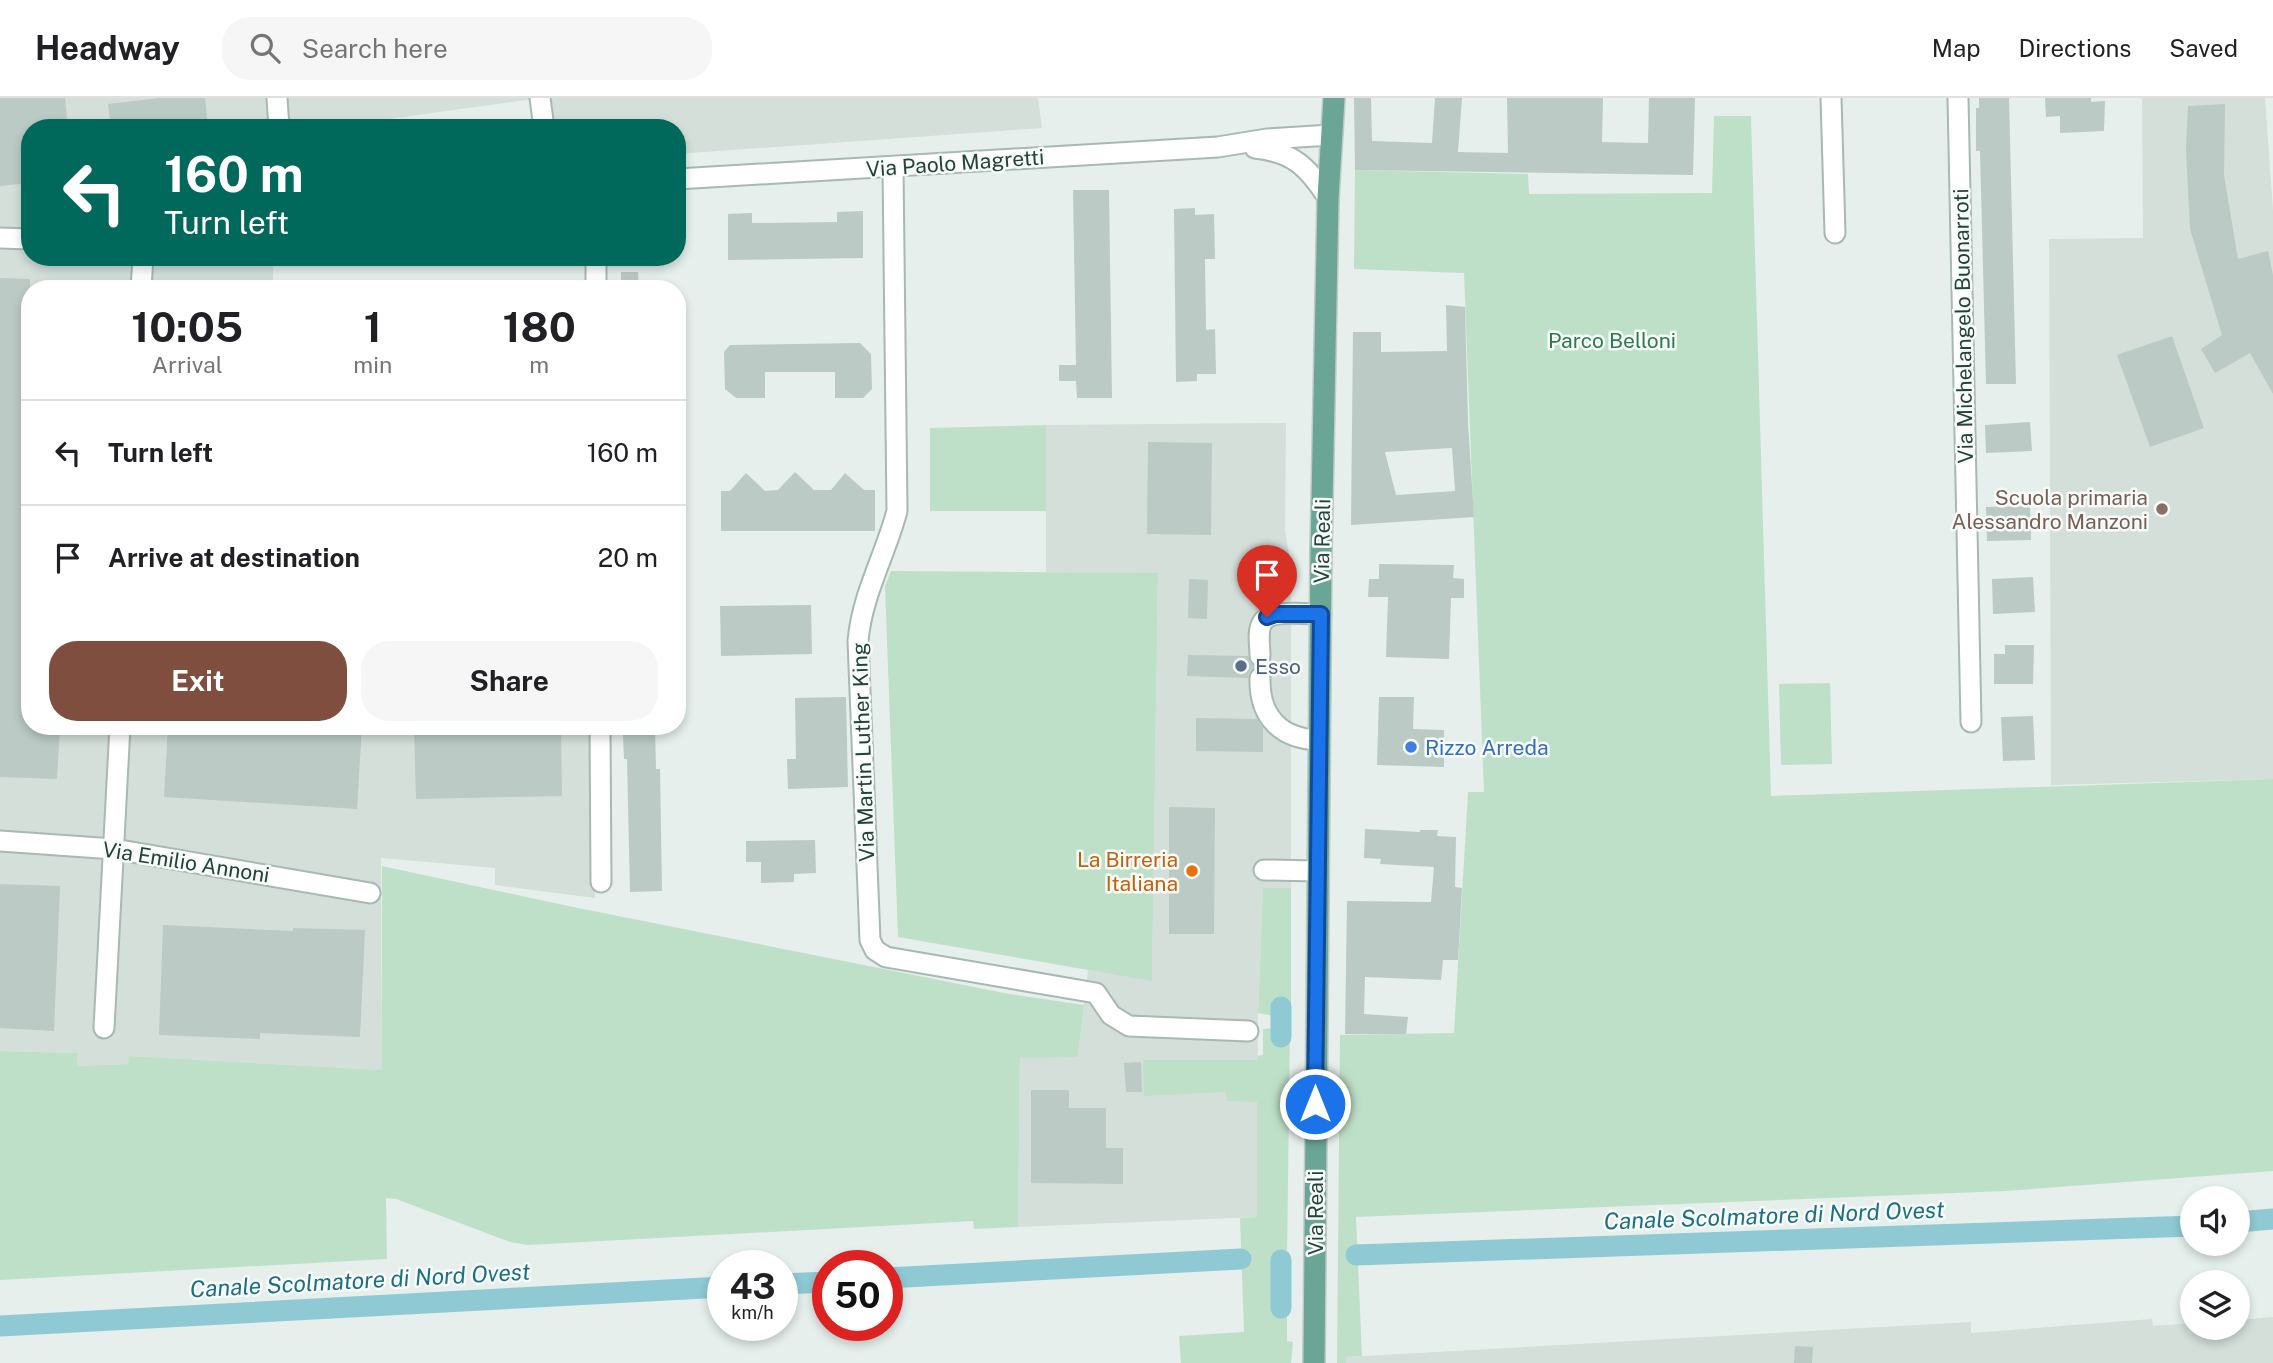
<!DOCTYPE html>
<style>
:root{--surface:#fff;--page:#f6f6f6;--text:#202124;--muted:#757577;--line:#e0e0e0;--accent:#7f4e3f}
body{margin:0;font-family:"Public Sans",sans-serif;background:var(--page);color:var(--text);height:100vh;display:flex;flex-direction:column;font-size:26px;white-space:nowrap}
*{box-sizing:border-box;margin:0}
p{font-size:23px;color:var(--muted)}
.icon{flex:none;width:38px;height:38px;fill:none;stroke:currentColor;stroke-width:2;stroke-linecap:round;stroke-linejoin:round}
.map{position:relative;flex:1;overflow:hidden}
.side{position:absolute;left:21px;top:182px;width:665px;height:455px;display:flex;flex-direction:column;background:var(--surface);border-radius:28px;box-shadow:0 4px 10px #0003}
.side>*{flex:none}
.banner{position:absolute;left:21px;top:21px;width:665px;height:147px;border-radius:28px;box-shadow:0 4px 10px #0003;background:#00695c;color:#fff;overflow:hidden}
.tools{position:absolute;left:2180px;top:1088px;display:grid;gap:14px}
.tools a{display:grid;place-items:center;width:70px;height:70px;border-radius:50%;background:var(--surface);box-shadow:0 4px 10px #0003;font-size:35px}
.speed{position:absolute;left:707px;top:1152px;display:flex;gap:14px;font-size:35px;font-weight:700;text-align:center}
.speed>*{display:grid;place-content:center;width:91px;height:91px;border-radius:50%;background:var(--surface);box-shadow:0 4px 10px #0003;line-height:1}
.speed small{font-size:18px;font-weight:400}
.speed .limit{border:10px solid #d22;background:#fff;color:#111}
.pin{position:absolute;display:grid;place-items:center;width:60px;height:60px;color:#fff;margin:-72px -30px;border-radius:50% 50% 50% 0;rotate:-45deg;box-shadow:0 0 7px #0007}
.pin .icon{rotate:45deg}
.me{position:absolute;width:77px;margin:-38px;rotate:0deg;stroke-linejoin:round;filter:drop-shadow(0 0 5px #0008)}
.turn{display:flex;align-items:center;gap:24px;height:147px;padding:0 28px;font-size:32px}
.turn .icon{width:91px;height:91px;stroke-width:2.5}
.turn b{display:block;font-size:49px;line-height:60px}
.eta{display:flex;justify-content:space-evenly;align-items:center;height:119px;text-align:center}
.eta b{font-size:42px;font-weight:700;line-height:49px}
.cta{display:flex;gap:14px;margin-top:auto;padding:14px 28px}
.cta a{flex:1;height:80px;border-radius:28px;background:var(--accent);color:#fff;font-size:28px;font-weight:700;line-height:80px;text-align:center}
.cta a+a{background:var(--page);color:var(--text)}
ul{padding:0;list-style:none}
li{display:flex;align-items:center;gap:21px;height:105px;padding:0 28px;border-top:2px solid var(--line)}
li div{flex:1}
li b{display:block;font-size:26px}
li em{font-style:normal}
header{display:flex;align-items:center;gap:42px;box-sizing:border-box;height:98px;padding:0 35px;background:var(--surface);border-bottom:2px solid var(--line)}
header strong{font-size:33px}
nav{display:flex;gap:38px;margin-inline-start:auto;font-size:24px}
.search{width:490px;height:63px;background:var(--page);display:flex;align-items:center;gap:18px;box-sizing:border-box;padding:0 24px;border-radius:28px;color:var(--muted);font-size:26px}
.map>svg:first-child{display:block}
.built{fill:#d4dfda}
.green{fill:#bfe0c8}
.lines{fill:none;stroke-linecap:round;stroke-linejoin:round}
.stream{stroke:#8ec9d4;stroke-width:6}
.canal{stroke:#8ec9d4;stroke-width:21}
.building{fill:#bbcac4;fill-rule:evenodd}
.minor-casing{stroke:#a8b8b2;stroke-width:23}
.major-casing{stroke:#c2cac8;stroke-width:24}
.minor{stroke:#fff;stroke-width:19}
.major{stroke:#6aa596;stroke-width:21}
.route-casing{stroke:#114b97;stroke-width:18}
.route{stroke:#1a73e8;stroke-width:12}
.education-dot{fill:#8d6e63;stroke:#f7fbf9;stroke-width:2.5}
.service-dot{fill:#5c6f8a;stroke:#f7fbf9;stroke-width:2.5}
.shop-dot{fill:#3f7fe0;stroke:#f7fbf9;stroke-width:2.5}
.food-dot{fill:#e8710a;stroke:#f7fbf9;stroke-width:2.5}
.labels{text-anchor:middle;dominant-baseline:central;stroke-width:5;stroke-linejoin:round;paint-order:stroke}
.street-label{font-size:21px;fill:#24423a;stroke:#f7fbf9}
.park-label{font-size:21px;fill:#2d7a4b;stroke:#f7fbf9}
.education-label{font-size:21px;fill:#785e54;stroke:#f7fbf9;text-anchor:end}
.service-label{font-size:21px;fill:#4e5e75;stroke:#f7fbf9;text-anchor:start}
.shop-label{font-size:21px;fill:#366cbe;stroke:#f7fbf9;text-anchor:start}
.food-label{font-size:21px;fill:#c56008;stroke:#f7fbf9;text-anchor:end}
.water-label{font-size:23px;font-style:italic;fill:#1c6f80;stroke:#f7fbf9}
</style>
<header>
<strong>Headway</strong>
<div class="search"><svg class="icon" aria-label="search" viewBox="0 0 24 24"><circle cx="10" cy="10" r="6"/><path d="M15 15l6 6"/></svg>Search here</div>
<nav><a>Map</a><a>Directions</a><a>Saved</a></nav>
</header>
<div class="map">
<svg width="2273" height="1265" viewBox="0 0 2273 1265">
<rect width="100%" height="100%" fill="#e6efeb"/>
<g class="built">
<polygon points="0,0 541,0 323,30 30,30 30,159 273,159 273,191 30,191 30,628 592,628 595,800 495,787 495,770 381,760 382,972 129,958 129,966 78,968 77,955 0,953"/>
<polygon points="549,0 1038,0 1042,30 677,56 677,30 553,30"/>
<polygon points="2142,0 2265,0 2273,112 2273,681 2051,687 2049,141 2143,140"/>
<polygon points="1286,325 1285,432 1291,468 1291,790 1263,790 1258,915 1257,1119 1018,1129 1020,959 1078,958 1088,872 1152,882 1158,476 1046,474 1046,327"/>
<polygon points="2273,1219 2273,1265 1346,1265 1346,1259 1971,1224 1971,1235 2152,1221 2153,1228 2193,1225 2193,1230 2238,1230 2238,1222"/>
</g>
<g class="green">
<polygon points="1714,18 1751,18 1771,698 2273,681 2273,1073 2006,1093 1356,1119 1362,1258 1346,1259 1346,1265 1337,1265 1340,937 1454,935 1468,694 1484,694 1464,175 1354,171 1355,72 1528,76 1529,96 1712,95"/>
<polygon points="1046,327 1046,413 930,413 930,330"/>
<polygon points="891,473 1158,475 1152,883 898,839 885,488"/>
<polygon points="1830,585 1832,666 1781,667 1779,586"/>
<polygon points="382,768 573,809 1009,896 1084,907 1078,959 1020,960 1018,1129 974,1131 973,1123 528,1147 510,1144 396,1101 386,1100 387,1161 0,1182 0,953 77,955 78,968 128,966 129,958 382,972"/>
<polygon points="1263,790 1291,790 1291,921 1285,921 1286,914 1281,909 1277,911 1274,918 1258,915"/>
<polygon points="1275,930 1274,936 1281,939 1286,936 1286,930 1290,930 1287,1162 1275,1163 1275,1209 1287,1210 1287,1243 1293,1244 1291,1265 1181,1265 1179,1238 1244,1234 1240,1120 1257,1119 1257,1004 1228,1003 1225,994 1144,998 1143,962 1257,962 1258,958 1263,957 1263,931"/>
</g>
<g class="lines">
<polyline class="stream" points="1275,1198 1281,1198"/>
<g class="canal">
<polyline points="1281,939 1281,909"/>
<polyline points="2238,1124 2273,1121"/>
<polyline points="1356,1157 2193,1128"/>
<polyline points="1281,1162 1281,1210"/>
<polyline points="887,1180 1241,1161"/>
<polyline points="782,1186 828,1184"/>
<polyline points="0,1228 723,1189"/>
</g>
</g>
<g class="building">
<polygon points="0,0 65,0 68,30 30,30 30,85 0,88"/>
<polygon points="160,0 205,0 208,30 111,30 108,6"/>
<polygon points="1354,0 1371,0 1372,43 1432,45 1435,0 1462,0 1458,54 1508,55 1507,0 1603,0 1602,44 1648,45 1649,0 1695,0 1693,77 1355,72"/>
<polygon points="1979,0 2009,0 2016,286 1986,286 1980,53 1976,53 1976,10 1979,10"/>
<polygon points="2045,0 2091,0 2091,4 2105,3 2104,33 2060,35 2060,18 2046,19"/>
<polygon points="2225,6 2224,77 2238,161 2268,153 2273,177 2273,296 2250,255 2215,275 2201,251 2222,237 2190,131 2186,52 2188,8"/>
<polygon points="1073,92 1109,92 1112,300 1077,300 1076,283 1059,283 1059,267 1076,267"/>
<polygon points="1195,110 1195,117 1214,116 1215,161 1205,161 1206,232 1215,231 1216,276 1197,276 1197,283 1176,284 1174,111"/>
<polygon points="863,113 863,160 728,162 728,116 752,115 752,125 837,124 837,114"/>
<polygon points="621,174 638,174 639,191 621,191"/>
<polygon points="0,180 30,181 30,628 60,628 57,681 0,679"/>
<path d="M1446 207 1465 209 1468 325 1474 419 1351 427 1353 234H1381V254L1447 253ZM1452 350 1455 393 1396 397 1385 354Z"/>
<polygon points="2172,238 2204,330 2150,349 2117,257"/>
<polygon points="860,245 871,256 872,291 863,300 835,300 835,274 765,274 765,300 736,300 725,291 724,254 730,247"/>
<polygon points="2030,324 2032,353 1986,355 1985,327"/>
<polygon points="1148,344 1212,345 1211,437 1147,436"/>
<polygon points="795,374 814,392 831,392 845,375 864,392 875,392 875,433 721,433 721,393 730,393 746,375 765,393 778,392"/>
<polygon points="2030,408 2031,442 1987,443 1986,409"/>
<polygon points="1379,466 1454,467 1453,480 1464,481 1464,500 1451,500 1449,561 1386,559 1388,499 1368,499 1369,481 1379,481"/>
<polygon points="2033,479 2035,514 1993,516 1992,481"/>
<polygon points="1189,481 1208,482 1207,521 1188,520"/>
<polygon points="811,507 812,556 721,558 720,508"/>
<polygon points="2005,547 2034,547 2033,586 1994,586 1994,556 2005,556"/>
<polygon points="1188,557 1248,558 1250,565 1255,569 1249,574 1248,580 1187,578"/>
<polygon points="846,599 848,689 788,691 787,661 796,661 795,600"/>
<polygon points="1379,599 1414,599 1413,631 1444,632 1444,669 1377,667"/>
<polygon points="2033,618 2035,662 2003,663 2001,619"/>
<polygon points="1196,620 1257,621 1263,630 1263,654 1196,653"/>
<polygon points="168,628 362,628 357,711 164,699"/>
<polygon points="414,628 561,628 562,698 416,701"/>
<polygon points="630,628 655,628 656,671 660,671 662,793 630,794 627,661 624,661 623,637 631,637"/>
<polygon points="1169,709 1215,710 1214,836 1169,836"/>
<polygon points="1365,731 1420,734 1420,732 1438,732 1437,738 1456,739 1455,789 1462,790 1458,862 1443,862 1441,882 1365,879 1364,916 1408,919 1406,936 1345,936 1347,803 1431,804 1434,769 1380,766 1381,761 1364,760"/>
<polygon points="815,742 816,775 794,776 794,784 761,785 761,764 746,764 746,743"/>
<polygon points="0,786 60,788 54,933 0,930"/>
<polygon points="163,827 293,833 293,830 365,832 360,939 260,935 260,941 159,937"/>
<polygon points="1141,964 1142,994 1126,994 1124,965"/>
<polygon points="1031,992 1069,992 1069,1010 1106,1010 1106,1050 1123,1050 1123,1086 1031,1085"/>
<polygon points="1795,1248 1813,1249 1812,1265 1794,1265"/>
</g>
<g class="lines">
<g class="minor-casing">
<g id="minor">
<polyline points="277,0 279,30"/>
<polyline points="540,0 544,30"/>
<polyline points="1831,0 1835,135"/>
<polyline points="1958,0 1971,624"/>
<path d="M1255 50C1293 54 1308 69 1328 100"/>
<path d="M893 69 897 413C885 458 862 497 858 543L870 842 875 852 886 859 1096 895 1111 917 1129 928 1248 933"/>
<polyline points="677,81 1218,49 1267,41 1332,37"/>
<polyline points="0,140 30,141"/>
<polyline points="596,159 596,191"/>
<polyline points="141,191 143,159"/>
<path d="M1260 558C1260 548 1257 534 1262 525 1269 511 1306 516 1321 516"/>
<path d="M1260 580C1259 619 1281 641 1319 642"/>
<polyline points="600,628 601,784"/>
<polyline points="0,743 114,751 370,795"/>
<polyline points="1264,772 1317,773"/>
<polyline points="104,930 120,628"/>
</g>
</g>
<g class="major-casing">
<polyline id="major" points="1314,1265 1321,455 1328,100 1334,0"/>
</g>
<use href="#minor" class="minor"/>
<use href="#major" class="major"/>
</g>
<g class="lines">
<g class="route-casing">
<polyline id="route" points="1267,519 1275,516 1321,516 1315,1006"/>
</g>
<use href="#route" class="route"/>
</g>
<circle class="education-dot" cx="2162" cy="411" r="7"/>
<circle class="service-dot" cx="1241" cy="568" r="7"/>
<circle class="shop-dot" cx="1411" cy="649" r="7"/>
<circle class="food-dot" cx="1192" cy="773" r="7"/>
<g class="labels">
<g class="street-label">
<text transform="translate(955 65) rotate(-4)">Via Paolo Magretti</text>
<text transform="translate(1963 228) rotate(-91)">Via Michelangelo Buonarroti</text>
<text transform="translate(1322 443) rotate(-89)">Via Reali</text>
<text transform="translate(863 654) rotate(-92)">Via Martin Luther King</text>
<text transform="translate(186 764) rotate(9)">Via Emilio Annoni</text>
<text transform="translate(1315 1115) rotate(-90)">Via Reali</text>
</g>
<g class="park-label">
<text x="1612" y="242">Parco Belloni</text>
</g>
<g class="education-label">
<text x="2148" y="399">Scuola primaria<tspan x="2148" dy="24">Alessandro Manzoni</tspan></text>
</g>
<g class="service-label">
<text x="1255" y="568">Esso</text>
</g>
<g class="shop-label">
<text x="1425" y="649">Rizzo Arreda</text>
</g>
<g class="food-label">
<text x="1178" y="761">La Birreria<tspan x="1178" dy="24">Italiana</tspan></text>
</g>
<g class="water-label">
<text transform="translate(1774 1117) rotate(-2)">Canale Scolmatore di Nord Ovest</text>
<text transform="translate(360 1182) rotate(-3)">Canale Scolmatore di Nord Ovest</text>
</g>
</g>
</svg>
<div class="tools">
<a><svg class="icon" aria-label="sound" viewBox="0 0 24 24"><path d="M4 9h4l5-4v14l-5-4H4zM17 9q2 3 0 6"/></svg></a>
<a><svg class="icon" aria-label="layers" viewBox="0 0 24 24"><path d="M12 4l9 5-9 5-9-5zM3 14l9 5 9-5"/></svg></a>
</div>
<div class="speed"><div>43<small>km/h</small></div><div class="limit">50</div></div>
<div class="pin" style="left:1267px;top:519px;background:#d93025"><svg class="icon" aria-label="arrive" viewBox="0 0 24 24"><path d="M6 21V4h12l-3 4 3 4H6"/></svg></div>
<svg class="me" style="left:1315px;top:1006px" viewBox="-20 -20 40 40"><circle r="17" fill="#1a73e8" stroke="#fff" stroke-width="3"/><path d="M0-11L8 9 0 5-8 9z" fill="#fff"/></svg>
<div class="banner">
<div class="turn"><svg class="icon" aria-label="left" viewBox="0 0 24 24"><path d="M17 20v-9H6M10 6l-5 5 5 5"/></svg><div><b>160 m</b>Turn left</div></div>
</div>
<section class="side">
<div class="eta">
<div><b>10:05</b><p>Arrival</p></div>
<div><b>1</b><p>min</p></div>
<div><b>180</b><p>m</p></div>
</div>
<ul>
<li><svg class="icon" aria-label="left" viewBox="0 0 24 24"><path d="M17 20v-9H6M10 6l-5 5 5 5"/></svg><div><b>Turn left</b></div><em>160 m</em></li>
<li><svg class="icon" aria-label="arrive" viewBox="0 0 24 24"><path d="M6 21V4h12l-3 4 3 4H6"/></svg><div><b>Arrive at destination</b></div><em>20 m</em></li>
</ul>
<div class="cta"><a>Exit</a><a>Share</a></div>
</section>
</div>
